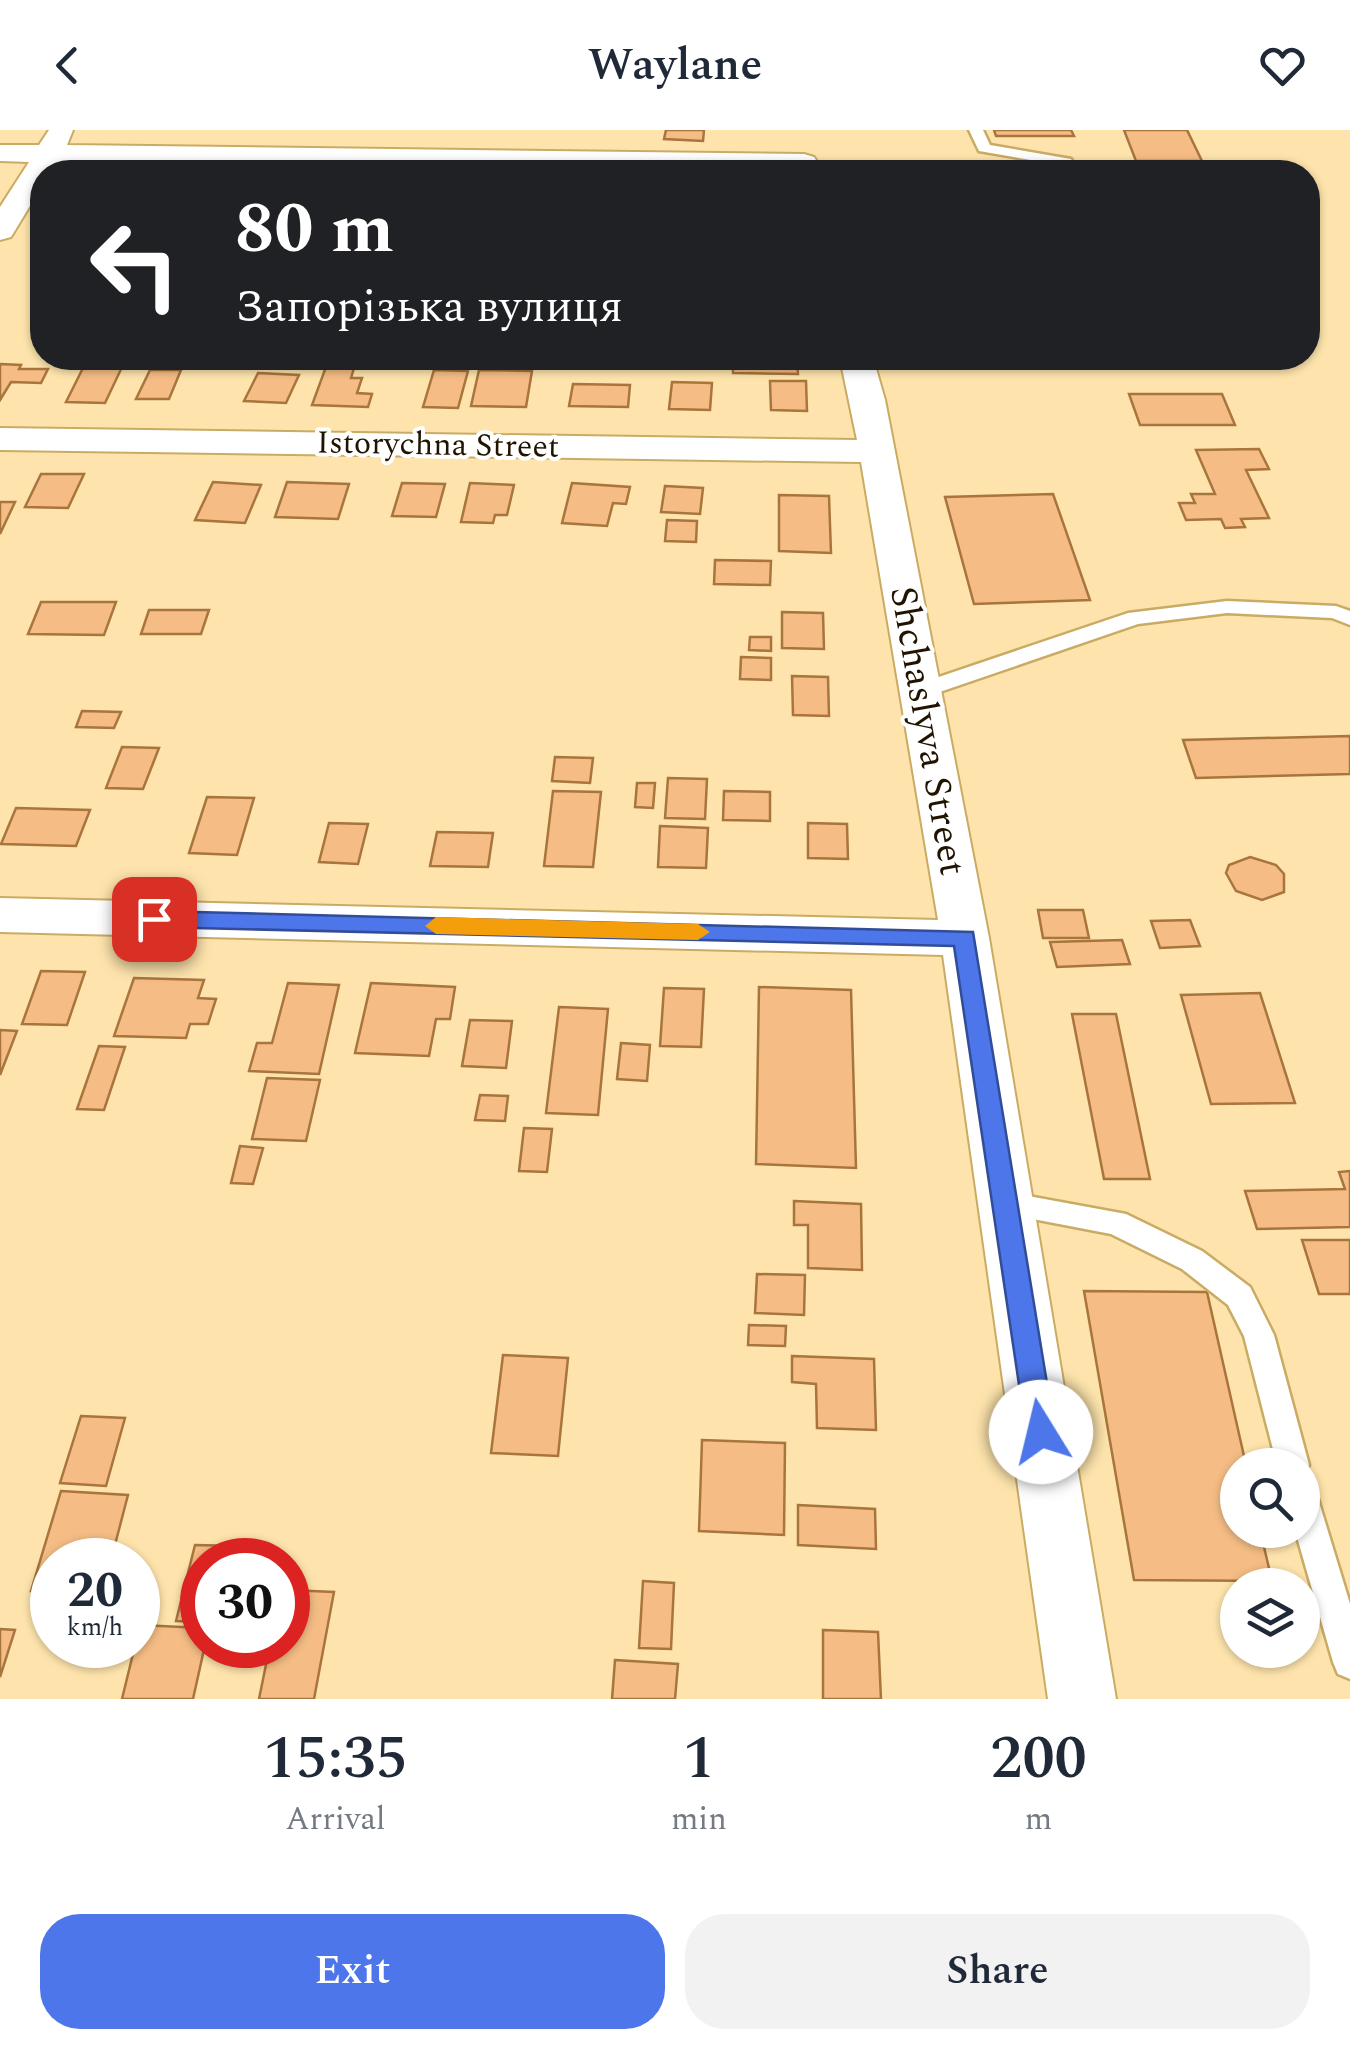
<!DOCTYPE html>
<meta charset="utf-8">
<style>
:root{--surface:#fff;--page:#f2f2f3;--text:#1f2937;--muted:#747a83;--accent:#4c76e9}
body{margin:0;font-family:Spectral,serif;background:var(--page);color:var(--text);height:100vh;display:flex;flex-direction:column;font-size:38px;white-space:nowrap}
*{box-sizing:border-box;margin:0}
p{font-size:32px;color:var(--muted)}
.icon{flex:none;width:55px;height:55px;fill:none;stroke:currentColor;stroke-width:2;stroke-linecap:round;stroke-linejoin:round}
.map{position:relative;height:1569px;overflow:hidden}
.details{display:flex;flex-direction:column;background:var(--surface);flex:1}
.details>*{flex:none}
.guide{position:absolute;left:30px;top:30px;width:1290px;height:210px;border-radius:40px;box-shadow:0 2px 8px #0004;background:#202124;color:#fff;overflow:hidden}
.fabs{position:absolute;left:1220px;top:1318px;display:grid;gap:20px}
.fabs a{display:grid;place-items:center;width:100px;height:100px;border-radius:50%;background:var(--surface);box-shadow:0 2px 8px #0004;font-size:50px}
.speed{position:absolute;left:30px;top:1408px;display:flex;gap:20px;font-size:50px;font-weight:700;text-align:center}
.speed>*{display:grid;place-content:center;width:130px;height:130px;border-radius:50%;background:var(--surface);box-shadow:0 2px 8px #0004;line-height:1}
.speed small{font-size:25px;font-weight:400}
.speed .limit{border:15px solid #d22;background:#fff;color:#111}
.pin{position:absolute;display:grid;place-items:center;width:85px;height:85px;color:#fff;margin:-42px;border-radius:20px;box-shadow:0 5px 15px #0006}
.me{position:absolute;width:110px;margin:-55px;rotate:351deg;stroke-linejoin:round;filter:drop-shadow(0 0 8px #0008)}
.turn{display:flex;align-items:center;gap:35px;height:210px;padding:0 40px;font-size:45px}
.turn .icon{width:130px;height:130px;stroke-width:2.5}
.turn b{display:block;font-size:70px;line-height:85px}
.eta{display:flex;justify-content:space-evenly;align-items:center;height:170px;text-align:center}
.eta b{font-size:60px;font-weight:600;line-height:70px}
.action{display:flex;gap:20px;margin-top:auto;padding:20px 40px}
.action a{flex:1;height:115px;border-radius:40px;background:var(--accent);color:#fff;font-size:40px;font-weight:600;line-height:115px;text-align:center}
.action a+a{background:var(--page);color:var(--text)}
header{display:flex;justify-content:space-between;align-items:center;height:130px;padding:0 40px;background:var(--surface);font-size:45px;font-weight:600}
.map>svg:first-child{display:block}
.building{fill:#f5bd85;stroke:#a8753d;stroke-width:2.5}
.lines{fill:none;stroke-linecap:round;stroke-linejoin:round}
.service-casing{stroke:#caab64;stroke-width:5}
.minor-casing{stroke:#caab64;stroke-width:4}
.service{fill:#fff;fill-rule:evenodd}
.minor{fill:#fff;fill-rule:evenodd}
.route{fill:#4c76e9;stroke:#314d97;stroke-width:2.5}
.slow{fill:#f59e0b}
.labels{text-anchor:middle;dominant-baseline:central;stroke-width:8;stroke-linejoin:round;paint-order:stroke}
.far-street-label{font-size:32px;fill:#201400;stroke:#fff}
.street-label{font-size:38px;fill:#201400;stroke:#fff}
</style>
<header><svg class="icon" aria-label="back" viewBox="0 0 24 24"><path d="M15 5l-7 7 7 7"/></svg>Waylane<svg class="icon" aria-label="heart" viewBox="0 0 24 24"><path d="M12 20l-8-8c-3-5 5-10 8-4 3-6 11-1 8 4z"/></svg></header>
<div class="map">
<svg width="1350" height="1569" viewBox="0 0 1350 1569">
<rect width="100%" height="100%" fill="#fee4ac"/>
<g class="building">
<polygon points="666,0 704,0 703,11 664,9"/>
<polygon points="994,0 1071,0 1074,6 996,6"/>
<polygon points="1124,0 1187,0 1202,31 1136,31"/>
<polygon points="958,37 1018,37 1020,42 960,42"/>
<polygon points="165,228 187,228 181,240 159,240"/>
<polygon points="733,228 797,228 798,244 733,243"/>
<polygon points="0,234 21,235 19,239 48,239 41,253 11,252 0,270"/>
<polygon points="85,234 123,235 105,273 66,272"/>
<polygon points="327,234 355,235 351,248 362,248 357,263 372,264 368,277 312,275"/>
<polygon points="150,240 181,240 169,269 136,269"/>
<polygon points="434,240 468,241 458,278 423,277"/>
<polygon points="479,240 532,241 526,277 471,276"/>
<polygon points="258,243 299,245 286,273 244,271"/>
<polygon points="770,251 806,251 807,281 771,280"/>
<polygon points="672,252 712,253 710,280 669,279"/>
<polygon points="573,254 630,255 628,277 569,276"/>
<polygon points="1129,264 1222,264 1235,295 1140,295"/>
<polygon points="1259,319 1269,339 1246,340 1269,388 1241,389 1245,397 1225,398 1221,389 1186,390 1179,373 1195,373 1191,364 1215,364 1196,320"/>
<polygon points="41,344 84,344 68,378 25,377"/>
<polygon points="213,352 261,355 245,393 195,390"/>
<polygon points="287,352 349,354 338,389 275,387"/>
<polygon points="402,353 445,354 436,387 392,386"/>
<polygon points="470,353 514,355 507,385 495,385 493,393 461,392"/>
<polygon points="572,353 630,357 626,374 613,373 607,396 562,393"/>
<polygon points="665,356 703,358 700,384 661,382"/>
<polygon points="1053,364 1090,470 974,474 945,367"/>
<polygon points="779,365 829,366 831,423 779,421"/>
<polygon points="0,372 15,372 0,404"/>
<polygon points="667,390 697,391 696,412 665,411"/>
<polygon points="715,430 771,431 770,455 714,454"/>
<polygon points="41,472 116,472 104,505 28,504"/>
<polygon points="149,480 209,480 201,504 141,504"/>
<polygon points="782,482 823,483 824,519 782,518"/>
<polygon points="750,507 771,507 771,521 749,520"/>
<polygon points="741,527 771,528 771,550 740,549"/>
<polygon points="792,546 828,547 829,586 793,585"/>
<polygon points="82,581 121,582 114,598 76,597"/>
<polygon points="1350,606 1350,644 1196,648 1183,610"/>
<polygon points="122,617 159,618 143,659 106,658"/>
<polygon points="555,627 593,628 590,653 552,651"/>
<polygon points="668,648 707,649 705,689 665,688"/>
<polygon points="637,653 655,653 653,678 635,677"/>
<polygon points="553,661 601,662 593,737 544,736"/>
<polygon points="724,661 770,662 770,691 723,690"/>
<polygon points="207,667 254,668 237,725 189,723"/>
<polygon points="16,678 90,680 76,716 1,714"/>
<polygon points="329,693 368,694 358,734 319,732"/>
<polygon points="808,693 847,694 848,729 808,728"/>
<polygon points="660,696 708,698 706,738 658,737"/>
<polygon points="437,702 493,703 488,737 430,736"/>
<polygon points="1250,727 1276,735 1284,744 1284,762 1262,770 1236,761 1226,743 1229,735"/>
<polygon points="1038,780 1083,780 1089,808 1043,808"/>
<polygon points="1190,790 1200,816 1160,818 1151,791"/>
<polygon points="1122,810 1130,834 1057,837 1050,812"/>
<polygon points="41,841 85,842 67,895 22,894"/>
<polygon points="134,848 204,850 198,868 216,869 208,894 190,894 186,908 114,906"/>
<polygon points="288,853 339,855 319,944 249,941 257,913 272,913"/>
<polygon points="371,853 455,857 450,889 436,889 429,926 355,923"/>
<polygon points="759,857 851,860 856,1038 756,1034"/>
<polygon points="664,858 704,859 701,917 660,916"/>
<polygon points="1260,863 1295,973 1211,974 1181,865"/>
<polygon points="559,877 608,879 598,985 546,983"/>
<polygon points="1072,884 1116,884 1150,1049 1104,1049"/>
<polygon points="470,890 512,891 506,938 462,936"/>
<polygon points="0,900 17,901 0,945"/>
<polygon points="621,913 650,915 647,951 617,949"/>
<polygon points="99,916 125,917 104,980 77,979"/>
<polygon points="267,948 320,950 306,1011 252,1009"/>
<polygon points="480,965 508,966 505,991 475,990"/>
<polygon points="524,998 552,999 547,1042 519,1041"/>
<polygon points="240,1016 263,1018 253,1054 231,1053"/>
<polygon points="1350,1041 1350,1097 1257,1099 1245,1061 1345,1059 1339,1042"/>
<polygon points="794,1071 861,1074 862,1140 808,1138 808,1095 794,1095"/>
<polygon points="1302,1110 1350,1110 1350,1164 1319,1164"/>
<polygon points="757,1144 805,1145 804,1185 755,1183"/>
<polygon points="1084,1161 1207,1162 1246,1335 1238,1335 1238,1400 1260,1400 1272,1451 1134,1450"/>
<polygon points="749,1195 786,1196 785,1216 748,1215"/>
<polygon points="503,1225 568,1228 558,1326 491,1323"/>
<polygon points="792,1226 874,1229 876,1300 817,1298 816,1254 792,1252"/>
<polygon points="81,1286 125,1288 106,1356 60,1353"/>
<polygon points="702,1310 785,1313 784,1405 699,1401"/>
<polygon points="61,1361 128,1365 111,1430 52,1430 52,1462 31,1461"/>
<polygon points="798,1375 875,1379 876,1419 798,1415"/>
<polygon points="195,1415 237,1416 234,1430 202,1430 202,1492 176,1491"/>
<polygon points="643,1451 674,1453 671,1519 639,1518"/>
<polygon points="288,1460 334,1462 314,1569 259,1569 270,1515 288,1515"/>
<polygon points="140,1495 202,1498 205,1515 193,1569 122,1569"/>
<polygon points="0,1499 15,1500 0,1547"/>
<polygon points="823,1500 878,1502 881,1569 823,1569"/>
<polygon points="615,1530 678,1534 675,1569 612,1569"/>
</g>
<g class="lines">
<g class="service-casing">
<g id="service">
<polygon points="969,0 983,0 990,15 1071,29 1078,42 1063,42 1060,35 979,21"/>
<polygon points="1227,471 1336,476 1350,481 1350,495 1332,488 1227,483 1138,494 928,566 920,568 909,561 912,556 1128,483"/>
<polygon points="1006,1062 1126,1084 1202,1121 1250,1157 1274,1205 1309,1335 1304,1346 1302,1335 1277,1335 1244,1206 1228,1175 1182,1139 1111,1104 996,1082 992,1074 996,1066"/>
<polygon points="1302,1354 1314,1358 1318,1369 1350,1474 1350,1549 1338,1544 1333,1532 1295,1400 1302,1400"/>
</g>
</g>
<g class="minor-casing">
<g id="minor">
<polygon points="49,0 73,0 67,15 804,24 814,27 818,33 814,39 804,42 57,32 51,42 42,42 42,56 11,107 0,110 0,77 29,32 0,31 0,15 39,15"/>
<polygon points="840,228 873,228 885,270 989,808 1116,1569 1048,1569 943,825 0,802 0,768 938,790 861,332 0,320 0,298 857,310"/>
</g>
</g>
<use href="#service" class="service"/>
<use href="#minor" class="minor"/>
</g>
<polygon class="route" points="154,781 973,802 1055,1302 1051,1312 1041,1316 1030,1312 1026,1302 954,816 154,797 143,789"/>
<polygon class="slow" points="436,787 698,794 710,802 698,810 436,804 425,796"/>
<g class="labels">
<g class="far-street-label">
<text transform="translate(438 315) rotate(1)">Istorychna Street</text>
</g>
<g class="street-label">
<text transform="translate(927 601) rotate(80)">Shchaslyva Street</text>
</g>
</g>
</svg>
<div class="fabs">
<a><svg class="icon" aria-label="search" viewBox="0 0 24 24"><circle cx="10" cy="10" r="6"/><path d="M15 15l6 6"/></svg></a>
<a><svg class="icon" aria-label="layers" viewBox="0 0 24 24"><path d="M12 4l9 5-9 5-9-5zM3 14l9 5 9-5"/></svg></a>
</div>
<div class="speed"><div>20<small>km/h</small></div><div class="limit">30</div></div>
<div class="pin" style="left:154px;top:789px;background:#d93025"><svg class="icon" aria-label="arrive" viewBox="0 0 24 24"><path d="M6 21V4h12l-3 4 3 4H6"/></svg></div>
<svg class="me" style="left:1041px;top:1302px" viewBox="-20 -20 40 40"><circle r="19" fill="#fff"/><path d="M0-13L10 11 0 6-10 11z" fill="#4c76e9"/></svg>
<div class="guide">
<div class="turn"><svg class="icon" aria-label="left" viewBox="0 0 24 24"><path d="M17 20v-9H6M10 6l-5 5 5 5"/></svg><div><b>80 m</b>Запорізька вулиця</div></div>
</div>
</div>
<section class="details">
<div class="eta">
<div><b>15:35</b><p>Arrival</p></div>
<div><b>1</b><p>min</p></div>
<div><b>200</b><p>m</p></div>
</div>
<div class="action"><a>Exit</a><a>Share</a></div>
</section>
